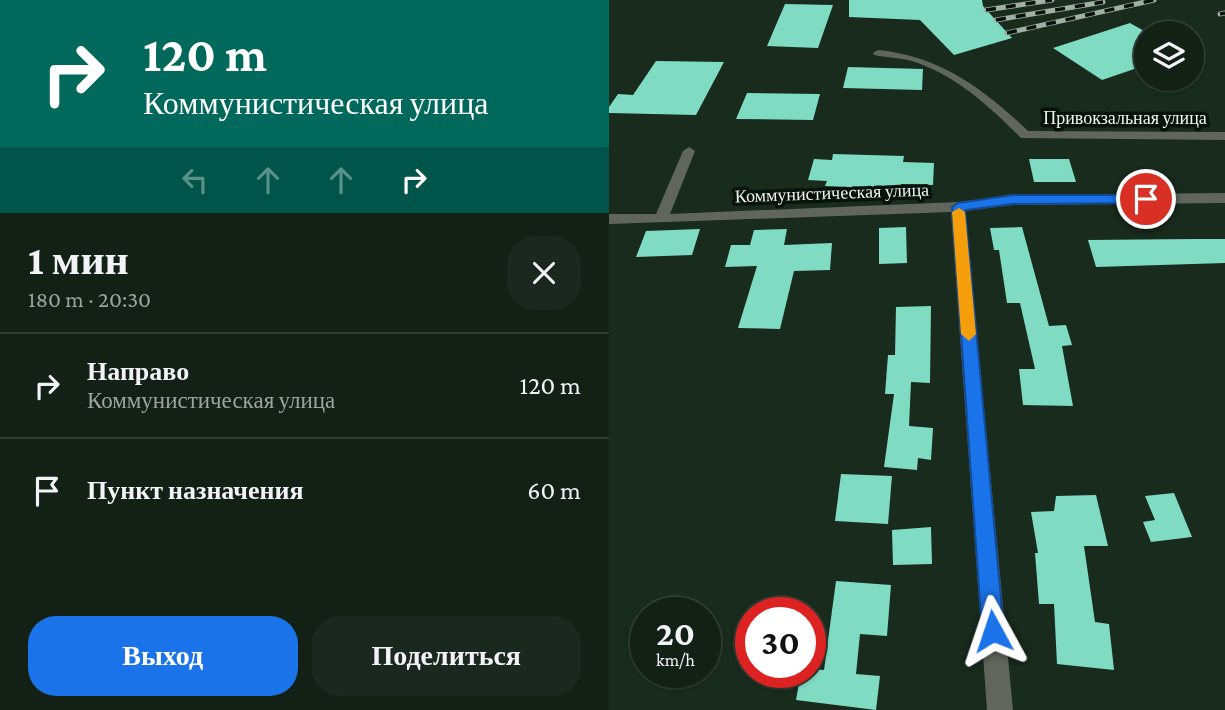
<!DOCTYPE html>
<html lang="ru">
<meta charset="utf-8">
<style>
:root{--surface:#122016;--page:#1b281f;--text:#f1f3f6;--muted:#9ca3a1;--line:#313e35;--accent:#1a73e8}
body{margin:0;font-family:"Crimson Pro",serif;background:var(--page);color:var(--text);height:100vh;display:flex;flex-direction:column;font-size:26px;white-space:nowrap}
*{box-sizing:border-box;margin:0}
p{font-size:23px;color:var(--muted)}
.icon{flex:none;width:38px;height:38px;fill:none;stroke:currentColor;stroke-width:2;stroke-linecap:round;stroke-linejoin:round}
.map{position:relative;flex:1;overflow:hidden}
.drawer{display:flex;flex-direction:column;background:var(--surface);width:609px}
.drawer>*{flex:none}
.guide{background:#00695c;color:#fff;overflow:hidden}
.buttons{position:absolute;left:525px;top:21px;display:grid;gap:14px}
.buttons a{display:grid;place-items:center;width:70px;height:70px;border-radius:50%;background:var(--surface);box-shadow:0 2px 5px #0004,0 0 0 2px var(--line);font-size:35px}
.speed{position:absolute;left:21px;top:597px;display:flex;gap:14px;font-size:35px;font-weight:700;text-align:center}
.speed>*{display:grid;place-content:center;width:91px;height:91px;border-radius:50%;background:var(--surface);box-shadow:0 2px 5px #0004,0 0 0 2px var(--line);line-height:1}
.speed small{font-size:18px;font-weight:400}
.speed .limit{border:10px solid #d22;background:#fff;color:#111}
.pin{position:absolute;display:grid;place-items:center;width:60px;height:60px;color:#fff;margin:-30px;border:4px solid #fff;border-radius:50%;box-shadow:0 2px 7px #0007}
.me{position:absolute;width:77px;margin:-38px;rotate:355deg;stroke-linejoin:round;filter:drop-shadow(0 0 5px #0008)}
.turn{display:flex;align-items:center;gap:24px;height:147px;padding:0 28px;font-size:32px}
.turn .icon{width:91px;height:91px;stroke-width:2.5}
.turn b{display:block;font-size:49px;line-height:60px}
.lanes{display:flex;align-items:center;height:66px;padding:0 28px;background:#0003;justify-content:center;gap:35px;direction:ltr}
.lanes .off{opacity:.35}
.round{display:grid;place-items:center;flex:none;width:74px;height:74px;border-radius:28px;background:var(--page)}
.summary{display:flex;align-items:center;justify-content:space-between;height:119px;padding:0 28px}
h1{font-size:42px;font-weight:700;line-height:52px}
.cta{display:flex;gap:14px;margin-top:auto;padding:14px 28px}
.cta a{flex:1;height:80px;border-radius:28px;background:var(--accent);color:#fff;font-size:28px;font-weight:700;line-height:80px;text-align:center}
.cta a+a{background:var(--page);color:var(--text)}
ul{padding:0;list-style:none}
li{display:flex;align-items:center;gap:21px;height:105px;padding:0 28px;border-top:2px solid var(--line)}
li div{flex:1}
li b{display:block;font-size:26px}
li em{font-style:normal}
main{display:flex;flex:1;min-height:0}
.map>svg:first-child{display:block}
.building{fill:#80dbc3}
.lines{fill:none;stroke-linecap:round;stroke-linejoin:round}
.minor{fill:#61665c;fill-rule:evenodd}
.rail-casing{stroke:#a1afa4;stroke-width:5}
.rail{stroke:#09110b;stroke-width:3.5;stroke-dasharray:10;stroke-linecap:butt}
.route{fill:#1a73e8;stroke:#114b97;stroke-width:2}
.slow{fill:#f59e0b}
.labels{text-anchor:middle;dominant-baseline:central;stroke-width:7;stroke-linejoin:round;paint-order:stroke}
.far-street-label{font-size:18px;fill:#ebf7ee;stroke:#09110b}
</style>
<main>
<section class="drawer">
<div class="guide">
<div class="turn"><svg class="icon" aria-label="right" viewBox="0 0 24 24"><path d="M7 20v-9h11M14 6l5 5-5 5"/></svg><div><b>120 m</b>Коммунистическая улица</div></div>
<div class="lanes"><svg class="icon off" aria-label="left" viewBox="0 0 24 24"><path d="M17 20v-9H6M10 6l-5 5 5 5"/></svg><svg class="icon off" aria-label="ahead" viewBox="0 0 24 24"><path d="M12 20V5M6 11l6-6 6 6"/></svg><svg class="icon off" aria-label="ahead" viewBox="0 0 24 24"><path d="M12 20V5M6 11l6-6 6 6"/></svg><svg class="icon" aria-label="right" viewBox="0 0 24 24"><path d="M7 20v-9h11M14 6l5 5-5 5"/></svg></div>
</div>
<div class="summary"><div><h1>1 мин</h1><p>180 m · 20:30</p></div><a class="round"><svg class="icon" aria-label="close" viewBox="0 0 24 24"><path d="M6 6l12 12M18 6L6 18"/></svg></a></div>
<ul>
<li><svg class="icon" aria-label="right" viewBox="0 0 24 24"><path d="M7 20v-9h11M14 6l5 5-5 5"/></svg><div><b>Направо</b><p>Коммунистическая улица</p></div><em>120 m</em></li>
<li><svg class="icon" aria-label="arrive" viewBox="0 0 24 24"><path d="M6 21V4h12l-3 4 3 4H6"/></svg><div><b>Пункт назначения</b></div><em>60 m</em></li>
</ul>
<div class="cta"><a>Выход</a><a>Поделиться</a></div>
</section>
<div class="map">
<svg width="616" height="710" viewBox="0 0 616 710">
<rect width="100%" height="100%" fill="#182b1d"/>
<g class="building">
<polygon points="240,0 373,0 374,6 403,38 345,55 311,20 240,17"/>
<polygon points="176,4 224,5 209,48 158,46"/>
<polygon points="521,23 537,32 537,65 493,80 444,48"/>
<polygon points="47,61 115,62 87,115 0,113 0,107 9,94 24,95"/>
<polygon points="239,67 314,69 313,90 234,88"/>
<polygon points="138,93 211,94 204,120 127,119"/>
<polygon points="224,154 295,156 294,162 325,163 324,185 292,184 291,189 216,186 218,181 199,180 205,159 223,160"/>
<polygon points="420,159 460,159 467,182 425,182"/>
<polygon points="297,227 298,263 270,264 270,228"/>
<polygon points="413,227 440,326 457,325 463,345 453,346 464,406 414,405 410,369 426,369 411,303 398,303 390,250 385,250 381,228"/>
<polygon points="91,229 83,255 27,257 37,231"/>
<polygon points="178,229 175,245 223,243 221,270 185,271 171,329 129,328 148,266 116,267 122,245 141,245 145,230"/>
<polygon points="586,239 616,239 616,263 487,267 479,240"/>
<polygon points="322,306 321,383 302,382 300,426 324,428 322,460 309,458 308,470 275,467 285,394 276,394 279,355 286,355 287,307"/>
<polygon points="232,474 283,476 279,524 226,521"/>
<polygon points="565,493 583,537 542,542 534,522 546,520 536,496"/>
<polygon points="487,495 499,546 475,546 486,622 500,624 505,670 448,664 445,604 430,604 426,553 429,553 422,512 445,511 447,496"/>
<polygon points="322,527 323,564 284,565 283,530"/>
<polygon points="227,581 282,585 278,636 251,634 247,674 271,676 267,710 187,700 192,672 201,672 201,669 215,670"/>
</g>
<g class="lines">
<g class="minor">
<path d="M269 50C331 56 375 89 419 131L616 132V140L412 138C382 108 350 78 309 63 295 58 280 58 265 55L264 53Z"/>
<polygon points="80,147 86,151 61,214 349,202 404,195 616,193 616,203 404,205 356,211 404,710 378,710 342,212 0,224 0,214 47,214 74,151"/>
</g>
<g class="rail-casing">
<g id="rail">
<polyline points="377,10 443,0"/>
<polyline points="611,14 616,13"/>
<polyline points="387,20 494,2"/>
<polyline points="398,33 545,0"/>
</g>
</g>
<use href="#rail" class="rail"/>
</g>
<polygon class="route" points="404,195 537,195 543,199 537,203 404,204 356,210 395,631 392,638 384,641 376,638 373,631 343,207 349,203"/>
<polygon class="slow" points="350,208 356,212 367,334 360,341 352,334 343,212"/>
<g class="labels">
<g class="far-street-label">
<text x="516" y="118">Привокзальная улица</text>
<text transform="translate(223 193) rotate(-2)">Коммунистическая улица</text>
</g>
</g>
</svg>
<div class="buttons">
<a><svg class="icon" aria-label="layers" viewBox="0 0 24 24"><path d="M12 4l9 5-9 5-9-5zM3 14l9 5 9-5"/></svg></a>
</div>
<div class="speed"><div>20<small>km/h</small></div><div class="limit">30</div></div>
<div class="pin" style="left:537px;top:199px;background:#d93025"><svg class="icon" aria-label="arrive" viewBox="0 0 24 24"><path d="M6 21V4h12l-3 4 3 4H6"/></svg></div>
<svg class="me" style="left:384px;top:631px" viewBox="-20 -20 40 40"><path d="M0-17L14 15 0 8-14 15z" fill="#1a73e8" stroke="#fff" stroke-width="4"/></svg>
</div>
</main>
